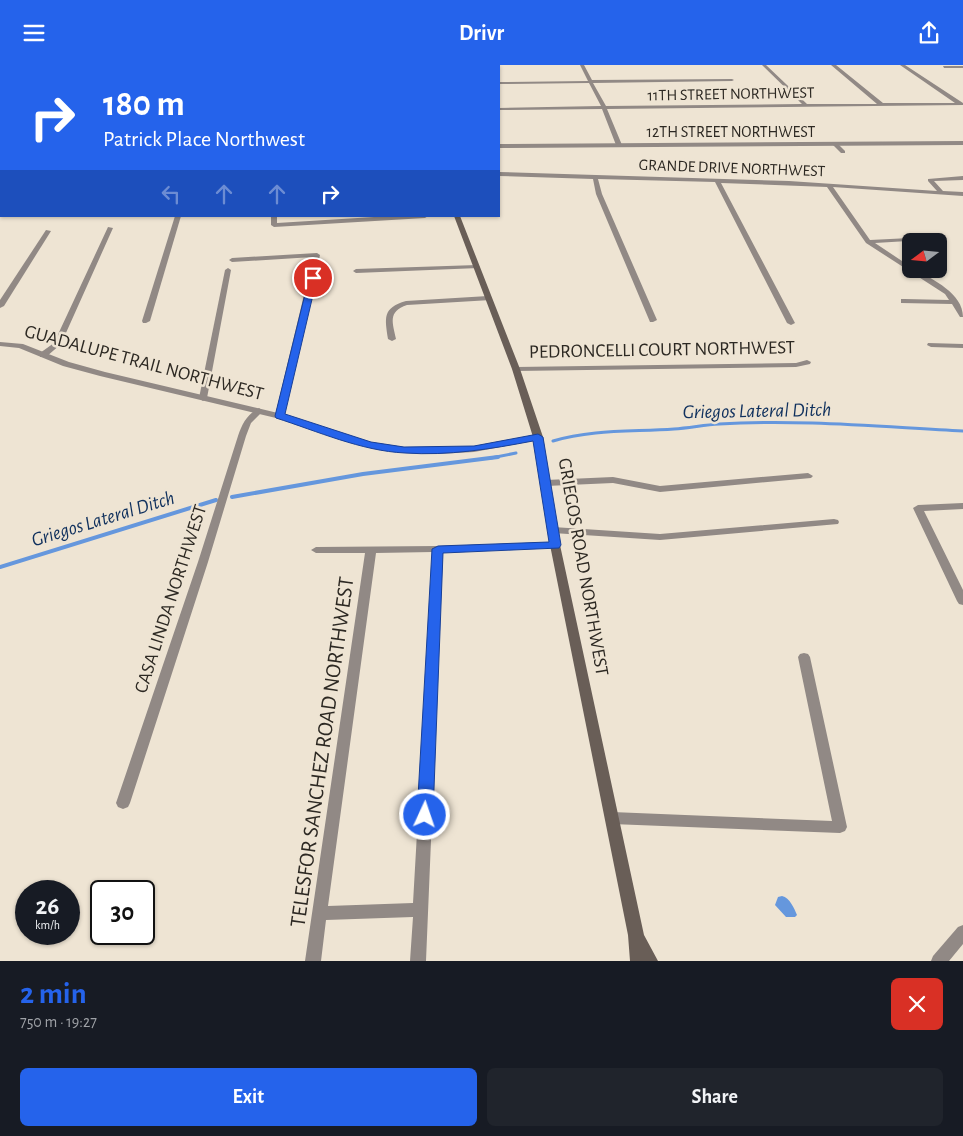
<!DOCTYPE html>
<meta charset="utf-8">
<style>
:root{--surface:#171b24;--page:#20242c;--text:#f1f3f6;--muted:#9ea1a6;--accent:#2563eb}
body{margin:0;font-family:"Alegreya Sans",sans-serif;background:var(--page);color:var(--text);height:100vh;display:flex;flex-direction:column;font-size:19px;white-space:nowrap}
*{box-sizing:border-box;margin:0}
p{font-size:16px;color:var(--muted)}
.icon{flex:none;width:28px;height:28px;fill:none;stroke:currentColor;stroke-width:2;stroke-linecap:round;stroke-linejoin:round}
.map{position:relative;height:896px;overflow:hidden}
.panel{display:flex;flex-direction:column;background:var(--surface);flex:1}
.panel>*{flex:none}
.top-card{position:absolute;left:0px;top:0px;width:500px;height:152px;box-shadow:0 1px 4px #0004;background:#2563eb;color:#fff;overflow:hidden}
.needle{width:32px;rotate:254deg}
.tools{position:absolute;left:902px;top:168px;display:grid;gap:10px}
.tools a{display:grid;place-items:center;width:45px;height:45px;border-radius:8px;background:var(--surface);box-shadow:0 1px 4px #0004;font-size:25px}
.speed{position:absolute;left:15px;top:815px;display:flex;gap:10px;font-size:25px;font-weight:700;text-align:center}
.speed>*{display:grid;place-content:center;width:65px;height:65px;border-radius:50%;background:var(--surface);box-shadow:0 1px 4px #0004;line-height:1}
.speed small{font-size:12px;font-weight:400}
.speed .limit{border:2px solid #111;border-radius:8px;background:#fff;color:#111}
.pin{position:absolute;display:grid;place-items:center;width:42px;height:42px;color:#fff;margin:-21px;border:2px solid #fff;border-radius:50%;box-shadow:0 1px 5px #0007}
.me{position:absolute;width:55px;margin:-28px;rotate:3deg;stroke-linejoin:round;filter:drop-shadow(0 0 4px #0008)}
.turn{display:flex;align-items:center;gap:18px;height:105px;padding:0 20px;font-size:22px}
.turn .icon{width:65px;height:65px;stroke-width:2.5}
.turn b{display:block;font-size:35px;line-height:42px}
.lanes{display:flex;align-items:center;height:48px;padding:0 20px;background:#0003;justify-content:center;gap:25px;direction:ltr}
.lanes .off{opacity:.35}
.round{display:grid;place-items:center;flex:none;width:52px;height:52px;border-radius:8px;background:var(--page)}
.summary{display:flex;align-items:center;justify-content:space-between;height:85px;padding:0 20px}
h1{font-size:30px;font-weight:700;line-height:38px;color:var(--accent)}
.primary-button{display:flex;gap:10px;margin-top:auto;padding:10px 20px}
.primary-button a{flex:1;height:58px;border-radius:8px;background:var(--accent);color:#fff;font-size:20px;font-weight:700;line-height:58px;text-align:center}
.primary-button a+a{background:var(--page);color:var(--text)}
header{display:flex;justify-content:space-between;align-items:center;height:65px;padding:0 20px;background:var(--accent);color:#fff;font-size:22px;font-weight:700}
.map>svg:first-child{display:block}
.water{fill:#6597dd}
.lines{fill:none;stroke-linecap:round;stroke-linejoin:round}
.stream-far1{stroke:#6597dd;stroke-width:3}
.stream{stroke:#6597dd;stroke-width:4}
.minor{fill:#918985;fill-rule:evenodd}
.tertiary{fill:#918985;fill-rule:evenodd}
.secondary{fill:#695e57;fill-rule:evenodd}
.route{fill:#2563eb;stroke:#184099}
.labels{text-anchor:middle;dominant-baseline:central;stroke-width:5;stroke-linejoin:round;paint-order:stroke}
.far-street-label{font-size:16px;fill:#2d2923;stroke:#eee4d3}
.street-label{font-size:19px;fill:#2d2923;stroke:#eee4d3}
.water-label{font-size:20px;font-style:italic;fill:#0f305d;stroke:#eee4d3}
.near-street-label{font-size:22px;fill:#2d2923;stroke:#eee4d3}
</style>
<header><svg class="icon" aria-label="menu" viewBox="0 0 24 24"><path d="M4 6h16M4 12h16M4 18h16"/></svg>Drivr<svg class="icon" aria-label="share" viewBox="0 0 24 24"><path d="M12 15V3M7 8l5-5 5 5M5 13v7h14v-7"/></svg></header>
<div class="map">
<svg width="963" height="896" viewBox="0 0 963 896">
<rect width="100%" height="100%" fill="#eee4d3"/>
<path class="water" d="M782 831C790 833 794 843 797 850L795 852H786L775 840 778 832Z"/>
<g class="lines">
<g class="stream-far1">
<path d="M553 376C592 364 634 367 674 364 689 363 704 360 719 359 800 354 882 362 963 366"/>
<polyline points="491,393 516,388"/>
</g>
<g class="stream">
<polyline points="232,432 363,409 498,392"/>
<polyline points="0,502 216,435"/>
</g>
<g class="minor">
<polygon points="580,0 584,0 592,15 732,14 734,15 732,16 593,18 606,41 802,39 762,0 766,0 807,39 877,39 831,0 836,0 883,38 955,38 900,0 905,0 963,38 963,40 607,44 622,80 619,82 616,80 602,44 499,45 499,43 601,41 589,18 499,19 499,17 588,16"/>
<polygon points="943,1 963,1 963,3 944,3"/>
<rect x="0" y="24" width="1" height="2"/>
<rect x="0" y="46" width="1" height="2"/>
<polygon points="832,77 836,77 845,86 845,88 841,88 832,79"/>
<path d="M499 107 789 116 937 126 928 116V114L963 111V115L934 116 943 126 963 127V131L833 122 870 175 910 173 911 174 908 176 875 178 911 202V204H915C933 215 963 228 963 252H960L952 239 901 238V234H904L949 235 945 229 866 178 827 122 721 118 795 258 791 260 787 258 715 117 598 114 602 129 657 255 653 257H650L596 129 593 114 499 111Z"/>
<polygon points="175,151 181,151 150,256 146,258 143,258 142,256"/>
<polygon points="271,151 277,151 277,158 390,151 428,151 425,153 274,162 271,160"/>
<polygon points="108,162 113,163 61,279 46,292 40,292 40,288 54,278"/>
<polygon points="46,165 51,166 4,241 0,243 0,235"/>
<polygon points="317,188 320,190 283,351 279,354 275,351 313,192 232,197 229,195 232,193"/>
<polygon points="477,200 480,202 479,203 356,208 353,206 356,204"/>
<polygon points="228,203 231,205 207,333 203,336 199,333 225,205"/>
<path d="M488 231H491V235L407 240C387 247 393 258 396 274L392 276 388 274C385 253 382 243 406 236Z"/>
<polygon points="928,278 963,279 963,283 931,282 927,280"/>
<polygon points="807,295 811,297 810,299 796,302 516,306 512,304 516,302 796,298"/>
<path d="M259 343 263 346 251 358 246 371 208 497 130 738 128 742 123 744 118 742 116 738 198 497 238 371C242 359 247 349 259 343Z"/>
<polygon points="808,408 813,411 811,413 660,427 613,418 546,421 541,418 546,415 613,412 660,421"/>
<polygon points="963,438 963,444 924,446 963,525 963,540 959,539 957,536 913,443 918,440"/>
<polygon points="834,454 838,455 839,457 838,459 660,475 553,468 548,465 553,462 660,469"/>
<path d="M555 477 560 480 559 482 443 487 426 896H410L413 852 326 855 321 896H305L365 488H316L311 485 316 482 438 481ZM433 487 413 838 328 841 376 488Z"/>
<polygon points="804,588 808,589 810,592 847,762 845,766 840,768 612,759 607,757 605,753 607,749 612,747 832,756 798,592 800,589"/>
<polygon points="963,860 963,879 949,896 931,896 933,891 958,862"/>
</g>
<g class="tertiary">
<polygon points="963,76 963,80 499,83 499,79"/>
<polygon points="0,277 23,279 69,297 105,307 282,349 371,377 404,382 438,383 474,381 538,369 543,372 538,375 474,387 438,389 404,388 370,383 276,353 100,311 63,301 19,283 0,281"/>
</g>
<g class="secondary">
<rect x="436" y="0" width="4" height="1"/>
<polygon points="454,151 460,151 520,304 543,372 560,480 644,870 658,896 630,896 628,870 550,480 533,372 512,304"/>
</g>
</g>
<path class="route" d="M313 211 317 213 285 349 371 377 404 382 474 381 538 369 543 372 561 480 559 483 443 488 433 750 431 755 425 757 420 755 417 750 432 484 438 481 549 477 533 376C491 384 448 391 405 388 361 386 317 366 276 353L275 351 309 213Z"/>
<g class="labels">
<g class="far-street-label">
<text transform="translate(731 29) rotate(-1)">11TH STREET NORTHWEST</text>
<text x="731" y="67">12TH STREET NORTHWEST</text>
<text transform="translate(732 103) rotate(2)">GRANDE DRIVE NORTHWEST</text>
</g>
<g class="street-label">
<text transform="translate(662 285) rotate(-1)">PEDRONCELLI COURT NORTHWEST</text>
<text transform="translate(144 298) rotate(15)">GUADALUPE TRAIL NORTHWEST</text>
<text transform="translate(583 502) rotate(80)">GRIEGOS ROAD NORTHWEST</text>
<text transform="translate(171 534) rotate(-72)">CASA LINDA NORTHWEST</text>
</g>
<g class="water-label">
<text transform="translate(757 346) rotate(-1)">Griegos Lateral Ditch</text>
<text transform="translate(103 454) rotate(-17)">Griegos Lateral Ditch</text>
</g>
<g class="near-street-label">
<text transform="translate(322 687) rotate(-82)">TELESFOR SANCHEZ ROAD NORTHWEST</text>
</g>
</g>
</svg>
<div class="tools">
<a><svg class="needle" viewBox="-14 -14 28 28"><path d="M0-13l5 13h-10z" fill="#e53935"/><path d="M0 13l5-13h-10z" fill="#9ea1a6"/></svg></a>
</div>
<div class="speed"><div>26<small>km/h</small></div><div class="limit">30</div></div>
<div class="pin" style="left:313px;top:213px;background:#d93025"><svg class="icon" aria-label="arrive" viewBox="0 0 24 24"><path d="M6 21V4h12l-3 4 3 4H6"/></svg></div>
<svg class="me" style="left:425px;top:750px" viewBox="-20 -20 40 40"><circle r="17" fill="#2563eb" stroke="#fff" stroke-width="3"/><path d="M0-11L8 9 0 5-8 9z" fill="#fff"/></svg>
<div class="top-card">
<div class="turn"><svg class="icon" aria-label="right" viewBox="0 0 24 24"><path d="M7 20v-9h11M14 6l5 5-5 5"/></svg><div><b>180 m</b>Patrick Place Northwest</div></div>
<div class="lanes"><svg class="icon off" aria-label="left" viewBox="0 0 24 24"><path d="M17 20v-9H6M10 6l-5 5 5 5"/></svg><svg class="icon off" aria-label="ahead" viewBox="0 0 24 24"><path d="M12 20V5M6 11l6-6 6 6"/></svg><svg class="icon off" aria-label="ahead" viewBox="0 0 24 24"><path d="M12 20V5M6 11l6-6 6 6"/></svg><svg class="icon" aria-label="right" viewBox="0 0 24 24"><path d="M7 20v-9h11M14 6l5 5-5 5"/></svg></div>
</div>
</div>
<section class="panel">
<div class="summary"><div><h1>2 min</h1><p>750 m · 19:27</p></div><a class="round" style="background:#d93025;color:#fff"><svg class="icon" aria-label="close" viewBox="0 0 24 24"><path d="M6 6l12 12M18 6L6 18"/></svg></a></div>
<div class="primary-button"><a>Exit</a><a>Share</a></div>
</section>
